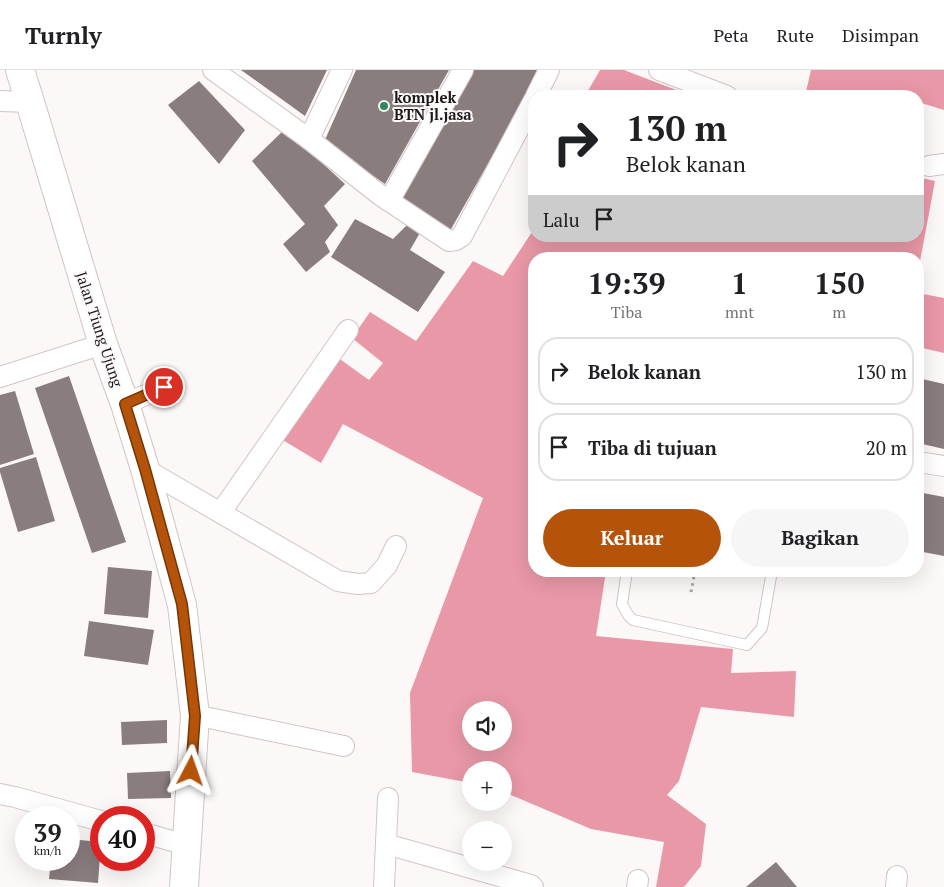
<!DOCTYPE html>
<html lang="id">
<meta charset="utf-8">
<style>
:root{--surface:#fff;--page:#f6f6f6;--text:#202124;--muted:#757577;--line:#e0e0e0;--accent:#b45309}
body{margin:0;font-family:"PT Serif",serif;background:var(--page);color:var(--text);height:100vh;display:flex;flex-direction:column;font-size:19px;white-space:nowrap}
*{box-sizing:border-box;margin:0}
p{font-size:16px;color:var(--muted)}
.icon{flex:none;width:28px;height:28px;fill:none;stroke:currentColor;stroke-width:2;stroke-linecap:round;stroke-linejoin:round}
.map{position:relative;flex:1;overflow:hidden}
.panel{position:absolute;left:528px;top:182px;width:396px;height:325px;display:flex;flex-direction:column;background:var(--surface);border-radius:20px;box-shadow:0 5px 20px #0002}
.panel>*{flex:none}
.guide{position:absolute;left:528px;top:20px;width:396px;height:152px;border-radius:20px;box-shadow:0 5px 20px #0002;background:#fff;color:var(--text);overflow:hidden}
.fabs{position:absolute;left:462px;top:631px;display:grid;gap:10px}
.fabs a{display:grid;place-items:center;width:50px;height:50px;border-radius:50%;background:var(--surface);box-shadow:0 5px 20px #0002;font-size:25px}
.speed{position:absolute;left:15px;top:736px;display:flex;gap:10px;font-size:25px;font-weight:700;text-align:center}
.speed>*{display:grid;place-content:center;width:65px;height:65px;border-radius:50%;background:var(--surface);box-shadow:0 5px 20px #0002;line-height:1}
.speed small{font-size:12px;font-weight:400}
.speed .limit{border:8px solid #d22;background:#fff;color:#111}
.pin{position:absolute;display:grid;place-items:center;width:42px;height:42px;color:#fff;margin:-21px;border:2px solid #fff;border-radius:50%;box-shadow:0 1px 5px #0007}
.me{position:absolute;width:55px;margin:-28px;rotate:4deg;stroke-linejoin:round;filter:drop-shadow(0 0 4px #0008)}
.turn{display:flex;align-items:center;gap:18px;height:105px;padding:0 15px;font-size:22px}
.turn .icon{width:65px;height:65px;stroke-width:2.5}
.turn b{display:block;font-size:35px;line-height:42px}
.then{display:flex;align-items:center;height:48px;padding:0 15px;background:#0003;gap:10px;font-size:19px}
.eta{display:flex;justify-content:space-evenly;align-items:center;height:85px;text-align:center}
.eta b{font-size:30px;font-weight:700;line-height:35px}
.action{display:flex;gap:10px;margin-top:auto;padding:10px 15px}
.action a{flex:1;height:58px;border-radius:30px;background:var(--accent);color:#fff;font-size:20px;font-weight:700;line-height:58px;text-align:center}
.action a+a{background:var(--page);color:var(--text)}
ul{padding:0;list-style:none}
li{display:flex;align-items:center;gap:15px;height:68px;margin:0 10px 8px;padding:0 5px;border:2px solid var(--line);border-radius:20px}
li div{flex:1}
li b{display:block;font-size:19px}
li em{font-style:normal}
header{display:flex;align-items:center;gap:30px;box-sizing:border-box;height:70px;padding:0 25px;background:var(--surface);border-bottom:1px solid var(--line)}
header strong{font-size:24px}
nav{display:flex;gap:28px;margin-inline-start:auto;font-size:18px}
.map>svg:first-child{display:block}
.forest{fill:#e898a6;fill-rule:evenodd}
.building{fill:#897d7e}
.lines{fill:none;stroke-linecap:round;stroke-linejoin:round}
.lane-casing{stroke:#d2c4c6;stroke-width:12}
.street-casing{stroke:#d2c4c6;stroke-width:22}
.secondary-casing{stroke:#d2c4c6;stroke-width:30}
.path{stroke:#a8a3a3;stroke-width:3;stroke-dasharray:2.5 4;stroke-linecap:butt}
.lane{stroke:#fff;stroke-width:10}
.street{stroke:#fff;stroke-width:20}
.secondary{stroke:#fff;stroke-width:28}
.route-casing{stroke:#753606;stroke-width:12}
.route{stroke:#b45309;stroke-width:9}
.poi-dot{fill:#30895e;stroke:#fdf8f8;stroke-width:2}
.labels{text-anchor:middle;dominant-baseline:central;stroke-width:4;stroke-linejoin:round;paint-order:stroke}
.poi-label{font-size:15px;font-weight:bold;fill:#1d1819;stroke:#fdf8f8;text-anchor:start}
.street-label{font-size:15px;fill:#1d1819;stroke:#fdf8f8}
</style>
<header>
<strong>Turnly</strong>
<nav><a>Peta</a><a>Rute</a><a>Disimpan</a></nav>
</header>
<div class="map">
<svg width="944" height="817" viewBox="0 0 944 817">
<rect width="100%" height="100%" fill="#fdf8f8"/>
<g class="forest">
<polygon points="600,0 624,0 692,26 585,26"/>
<polygon points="811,0 944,0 944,40 918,32 918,26 901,26 897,25 896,26 805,26"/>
<path d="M918 107 935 111 918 202V189H534V501H606L596 566 733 579 731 603 796 601 794 647 701 637 679 711 667 725 706 754 701 796 684 817H656L664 772 591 759 504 722V700H471V713L412 702 410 623 483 428 343 354 321 393 281 369 337 287 369 310 383 293 352 268 370 242 416 271 473 191 503 206 534 159V166H918ZM471 640H504V672H471Z"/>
<polygon points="918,223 944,228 944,283 918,277"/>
</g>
<g class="building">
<polygon points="241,0 327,0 305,46"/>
<polygon points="356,0 449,0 385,114 324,72"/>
<polygon points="473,0 541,0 450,161 398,127"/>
<polygon points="199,11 245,60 219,94 168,35"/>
<polygon points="285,59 345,114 324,136 338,155 325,172 330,182 306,202 283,174 305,154 252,91"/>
<polygon points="355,149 393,169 409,153 421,161 410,180 445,202 418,242 331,187"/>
<polygon points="69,306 126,472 92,483 35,318"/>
<polygon points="918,308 944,314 944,379 918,373"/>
<polygon points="15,321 34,384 0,395 0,325"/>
<polygon points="36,387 55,451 18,462 0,402 0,398"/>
<polygon points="918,422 944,427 944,486 918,481"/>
<polygon points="108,497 152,501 148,548 104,544"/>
<polygon points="89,551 154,560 148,595 84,586"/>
<polygon points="167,650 167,673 122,675 121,652"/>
<polygon points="170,701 171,728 128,729 127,703"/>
<polygon points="69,769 101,772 98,813 49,809 51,790 69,790"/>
<polygon points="776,792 797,817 746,817"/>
</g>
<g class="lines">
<g class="lane-casing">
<g id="lane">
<polyline points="627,501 622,534 628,545 633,550 747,575 762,558 772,501"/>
<polyline points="494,760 494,758"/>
</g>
</g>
<g class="street-casing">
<g id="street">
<polyline points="213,0 309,69 380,125 449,171 456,170 462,166 534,30"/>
<polyline points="659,0 727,26"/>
<polyline points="536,26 549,0"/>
<polyline points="0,31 30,32"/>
<polyline points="309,69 342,0"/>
<polyline points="929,96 944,94"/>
<polyline points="389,131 463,0"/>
<polyline points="0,307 103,274"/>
<polyline points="125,334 164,317"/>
<polyline points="918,392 944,396"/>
<polyline points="145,399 338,511 358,514 371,513 387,495 396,476"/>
<polyline points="221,442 348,260"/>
<polyline points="195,645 344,676"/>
<polyline points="0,724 15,727 101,751"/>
<polyline points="144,763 186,775"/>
<polyline points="386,774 531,815 533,817"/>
<polyline points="384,817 388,728"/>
<polyline points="637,817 638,810"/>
<polyline points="896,817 897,806"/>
</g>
</g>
<g class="secondary-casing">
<polyline id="secondary" points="20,0 30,32 103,274 125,334 145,399 182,535 195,645 184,817"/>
</g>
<polyline class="path" points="691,522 695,501"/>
<use href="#lane" class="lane"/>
<use href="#street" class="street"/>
<use href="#secondary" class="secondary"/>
</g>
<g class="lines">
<g class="route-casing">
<polyline id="route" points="164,317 125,334 145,399 182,534 195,646 191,701"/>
</g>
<use href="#route" class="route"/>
</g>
<circle class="poi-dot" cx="384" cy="36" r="5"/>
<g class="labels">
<g class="poi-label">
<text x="394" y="27">komplek<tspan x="394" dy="17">BTN jl.jasa</tspan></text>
</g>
<g class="street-label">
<text transform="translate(100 259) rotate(72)">Jalan Tiung Ujung</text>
</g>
</g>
</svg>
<div class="fabs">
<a><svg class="icon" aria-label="sound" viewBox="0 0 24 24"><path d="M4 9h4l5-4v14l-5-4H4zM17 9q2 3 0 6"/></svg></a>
<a>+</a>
<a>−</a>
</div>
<div class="speed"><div>39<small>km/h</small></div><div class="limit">40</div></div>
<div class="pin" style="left:164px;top:317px;background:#d93025"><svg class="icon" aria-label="arrive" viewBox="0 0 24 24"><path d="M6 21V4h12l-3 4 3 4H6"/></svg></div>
<svg class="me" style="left:191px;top:701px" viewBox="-20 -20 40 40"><path d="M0-17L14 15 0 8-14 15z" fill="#b45309" stroke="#fff" stroke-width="4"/></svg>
<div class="guide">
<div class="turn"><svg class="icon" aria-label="right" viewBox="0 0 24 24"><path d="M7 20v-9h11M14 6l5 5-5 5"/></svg><div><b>130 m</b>Belok kanan</div></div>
<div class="then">Lalu<svg class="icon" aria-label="arrive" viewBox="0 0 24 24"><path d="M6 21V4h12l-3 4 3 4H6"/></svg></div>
</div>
<section class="panel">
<div class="eta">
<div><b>19:39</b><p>Tiba</p></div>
<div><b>1</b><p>mnt</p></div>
<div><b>150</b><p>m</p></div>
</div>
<ul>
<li><svg class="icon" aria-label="right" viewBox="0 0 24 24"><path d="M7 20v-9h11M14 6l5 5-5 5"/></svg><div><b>Belok kanan</b></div><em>130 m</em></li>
<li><svg class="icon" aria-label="arrive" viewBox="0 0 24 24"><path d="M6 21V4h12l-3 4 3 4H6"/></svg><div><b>Tiba di tujuan</b></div><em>20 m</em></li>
</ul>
<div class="action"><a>Keluar</a><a>Bagikan</a></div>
</section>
</div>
